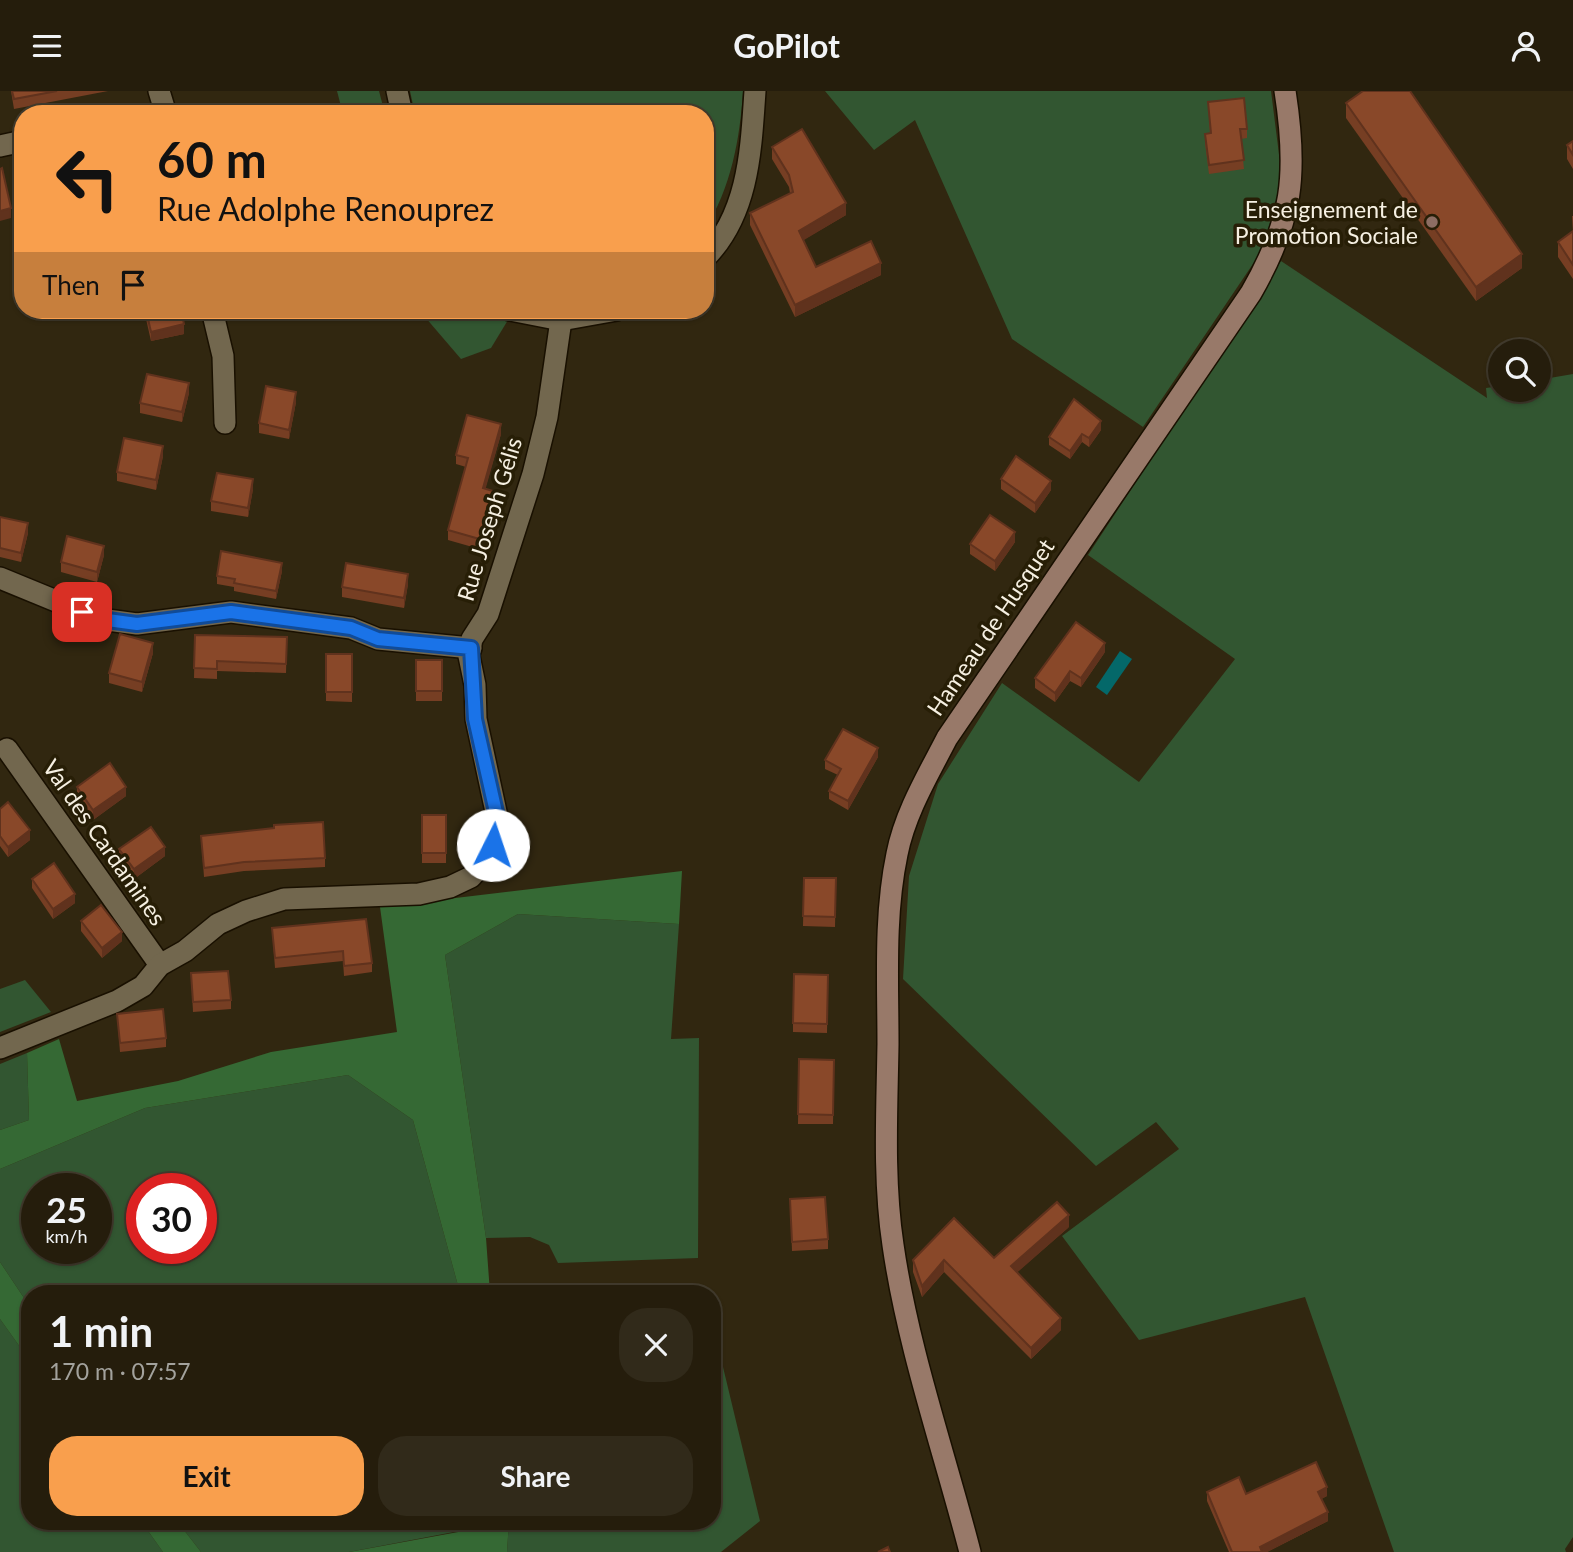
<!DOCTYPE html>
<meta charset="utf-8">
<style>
:root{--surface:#251d0c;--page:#312a1a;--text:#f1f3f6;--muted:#a3a29d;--line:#423b2d;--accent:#f99f4d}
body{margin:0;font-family:Lato,sans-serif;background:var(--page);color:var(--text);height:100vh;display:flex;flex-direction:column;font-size:26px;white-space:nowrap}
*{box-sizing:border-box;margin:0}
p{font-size:23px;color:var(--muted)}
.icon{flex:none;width:38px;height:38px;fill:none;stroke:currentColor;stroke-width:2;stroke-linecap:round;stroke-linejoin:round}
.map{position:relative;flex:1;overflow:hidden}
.details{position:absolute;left:21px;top:1194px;width:700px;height:245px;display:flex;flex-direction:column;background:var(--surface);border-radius:28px;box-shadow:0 2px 5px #0004,0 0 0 2px var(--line)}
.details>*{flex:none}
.top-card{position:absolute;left:14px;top:14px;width:700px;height:214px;border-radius:28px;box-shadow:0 2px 5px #0004,0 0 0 2px var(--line);background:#f99f4d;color:#111;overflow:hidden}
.fabs{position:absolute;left:1488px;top:248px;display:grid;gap:14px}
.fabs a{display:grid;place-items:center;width:63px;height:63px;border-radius:50%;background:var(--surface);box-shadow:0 2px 5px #0004,0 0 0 2px var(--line);font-size:35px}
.speed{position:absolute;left:21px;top:1082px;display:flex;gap:14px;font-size:35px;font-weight:700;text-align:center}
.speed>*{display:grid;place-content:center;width:91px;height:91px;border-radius:50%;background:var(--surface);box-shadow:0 2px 5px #0004,0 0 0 2px var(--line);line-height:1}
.speed small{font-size:18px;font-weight:400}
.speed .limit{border:10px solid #d22;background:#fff;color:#111}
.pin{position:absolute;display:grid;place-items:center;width:60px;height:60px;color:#fff;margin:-30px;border-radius:14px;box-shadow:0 4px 10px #0006}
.me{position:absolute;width:77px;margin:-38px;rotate:4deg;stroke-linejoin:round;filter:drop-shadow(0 0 5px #0008)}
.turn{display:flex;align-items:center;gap:24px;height:147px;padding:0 28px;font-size:32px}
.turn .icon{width:91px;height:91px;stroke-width:2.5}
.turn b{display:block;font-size:49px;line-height:60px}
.then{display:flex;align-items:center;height:66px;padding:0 28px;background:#0003;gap:14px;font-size:26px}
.round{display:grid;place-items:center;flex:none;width:74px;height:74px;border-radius:28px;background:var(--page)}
.headline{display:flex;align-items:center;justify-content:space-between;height:119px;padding:0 28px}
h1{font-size:42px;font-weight:700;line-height:52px}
.primary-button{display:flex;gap:14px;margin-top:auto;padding:14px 28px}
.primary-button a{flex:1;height:80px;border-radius:28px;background:var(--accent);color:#111;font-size:28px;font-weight:700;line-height:80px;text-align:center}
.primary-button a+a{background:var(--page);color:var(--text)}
header{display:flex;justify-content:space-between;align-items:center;height:91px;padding:0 28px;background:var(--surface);font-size:32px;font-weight:700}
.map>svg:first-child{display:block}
.green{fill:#325631;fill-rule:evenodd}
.forest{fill:#356934}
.water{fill:#046869}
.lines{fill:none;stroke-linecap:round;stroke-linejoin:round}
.street-casing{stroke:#191000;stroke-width:24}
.secondary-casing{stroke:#191000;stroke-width:24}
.street{stroke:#72674e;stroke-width:21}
.secondary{stroke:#987969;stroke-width:21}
.wall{fill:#763e23}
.shaded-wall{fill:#60321d}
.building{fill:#894829;stroke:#60321d;stroke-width:2}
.route-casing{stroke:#114b97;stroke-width:18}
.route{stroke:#1a73e8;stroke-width:12}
.education-dot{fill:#8d6e63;stroke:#271e06;stroke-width:2.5}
.labels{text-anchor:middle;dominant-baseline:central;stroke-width:7;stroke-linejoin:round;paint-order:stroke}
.poi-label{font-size:23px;fill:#f6f0e2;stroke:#271e06;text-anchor:end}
.street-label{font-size:23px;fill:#f6f0e2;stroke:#271e06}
</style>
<header><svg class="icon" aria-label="menu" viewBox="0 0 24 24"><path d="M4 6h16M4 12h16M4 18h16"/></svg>GoPilot<svg class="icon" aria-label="person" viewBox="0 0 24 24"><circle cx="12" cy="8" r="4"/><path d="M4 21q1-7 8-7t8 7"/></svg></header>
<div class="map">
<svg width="1573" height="1461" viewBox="0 0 1573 1461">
<rect width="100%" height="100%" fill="#312710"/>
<g class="green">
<polygon points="337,0 379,0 385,23 343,23"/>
<path d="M410 0H743C740 48 731 97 705 138V23H415Z"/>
<polygon points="825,0 1271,0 1282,87 1263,158 1143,336 1012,248 915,29 874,59"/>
<polygon points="1281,170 1487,307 1486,297 1500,295 1500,299 1538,299 1538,289 1573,283 1573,1446 1565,1458 1566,1461 1394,1461 1305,1206 1139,1249 1062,1145 1179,1058 1156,1031 1096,1075 903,888 909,785 938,693 1002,592 1139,691 1235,568 1088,464"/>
<polygon points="419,219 493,219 508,229 491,257 461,268"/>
<polygon points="518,823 679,833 671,948 699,947 698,1167 558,1172 549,1154 530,1146 486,1147 445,864"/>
<polygon points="25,889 51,921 0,941 0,898"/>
<polygon points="27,962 29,1029 0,1039 0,973"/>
<path d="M348 984 413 1029 460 1202H30V1216L0 1171V1078L145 1017ZM37 1097H96V1157H37ZM142 1097H201V1157H142Z"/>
<polygon points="0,1228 30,1270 30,1430 141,1430 163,1461 0,1461"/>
<polygon points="717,1251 760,1430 721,1461 507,1461 509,1430 712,1430 712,1255"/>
<polygon points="177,1430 480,1430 480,1436 349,1461 201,1461"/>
</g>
<g class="forest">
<polygon points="682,780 679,833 518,823 445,864 486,1147 490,1202 460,1202 413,1029 348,984 145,1017 0,1078 0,1039 29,1029 27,962 59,948 77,1010 178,990 271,961 397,941 380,816"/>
<polygon points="0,1171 30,1216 30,1270 0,1228"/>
<polygon points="141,1430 177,1430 201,1461 163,1461"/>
<polygon points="480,1430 509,1430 507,1461 349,1461 480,1437"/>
</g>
<polygon class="water" points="1120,560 1132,568 1107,604 1096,596"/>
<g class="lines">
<g class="street-casing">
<g id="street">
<polyline points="159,0 166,23"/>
<polyline points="397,0 402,23"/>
<polyline points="0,55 23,50"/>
<path d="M705 167C749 123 751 58 755 0"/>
<polyline points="212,219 223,265 225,332"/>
<polyline points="510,219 561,229 617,219"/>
<polyline points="0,487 100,528 137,533 231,521 351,537 378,548 471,557"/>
<polyline points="7,658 160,874"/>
<polyline points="0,957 117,910 143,895 160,874 185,860 218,833 246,820 284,808 419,803 450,796 471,786 483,772 493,754 498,730 476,628 475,594 469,565 472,548 488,523 533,383 547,326 561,229"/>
</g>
</g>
<g class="secondary-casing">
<path id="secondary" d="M970 1461C944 1360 908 1258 893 1154 883 1088 887 1019 888 953 888 890 884 825 897 763 905 722 928 684 947 647L1251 202C1293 129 1298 83 1285 0"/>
</g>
<use href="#street" class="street"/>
<use href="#secondary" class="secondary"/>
</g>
<g class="wall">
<polygon points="11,0 108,0 14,18"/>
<polygon points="1208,11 1247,38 1247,47 1241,48 1244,78 1209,83 1205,52 1205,43 1210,42"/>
<polygon points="1346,12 1522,177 1476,210 1346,27"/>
<polygon points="1573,50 1573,78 1567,68 1567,54"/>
<polygon points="772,56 846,124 803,149 816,176 881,184 795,226 750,134 750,122 790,102 789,96 772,68"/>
<polygon points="1572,125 1573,125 1573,188 1558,166 1558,151 1573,141"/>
<polygon points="144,219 181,219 184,243 151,250"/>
<polygon points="189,302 182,331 140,322 140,312"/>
<polygon points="296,311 289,348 259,342 259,332"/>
<polygon points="1101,339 1089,356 1082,351 1070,368 1049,354 1049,346"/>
<polygon points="501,343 485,398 496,411 483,459 448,449 448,439 466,376 456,373 456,364"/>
<polygon points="163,365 156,399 117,390 117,381"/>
<polygon points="1001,388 1051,399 1035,422 1001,398"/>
<polygon points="253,398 248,426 211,420 211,410"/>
<polygon points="0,426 28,442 21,471 0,466"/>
<polygon points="1015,451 995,480 970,463 970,453"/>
<polygon points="104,464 97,491 61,481 61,471"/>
<polygon points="282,480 276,508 234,500 234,496 217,493 217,485"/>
<polygon points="408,493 404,517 342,506 342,496"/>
<polygon points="195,544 287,546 286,582 217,580 217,588 194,587"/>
<polygon points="1105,561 1081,596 1070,590 1055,611 1035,597 1035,587"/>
<polygon points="153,562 142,601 109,592 109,582"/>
<polygon points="326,563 352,563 352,611 326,610"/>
<rect x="416" y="569" width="26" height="41"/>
<polygon points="878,666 848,719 829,708 829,700 838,684 825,678 825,669"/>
<polygon points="77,696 126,705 93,729 77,705"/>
<polygon points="0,718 30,749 8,766 0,755"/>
<rect x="422" y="724" width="24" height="48"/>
<polygon points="201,745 325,767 325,776 244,780 204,786"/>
<polygon points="119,758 165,765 134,788 119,768"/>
<polygon points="804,787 836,787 835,836 803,835"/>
<polygon points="32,788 75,812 53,828 32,797"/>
<polygon points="366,828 372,872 372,881 344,885 343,870 275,877 272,837"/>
<polygon points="81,830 122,850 102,867 81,840"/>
<polygon points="191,882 231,909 231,918 193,921"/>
<polygon points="828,884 827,942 793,941 793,932"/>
<polygon points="117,923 166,947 166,956 120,961"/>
<polygon points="799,968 834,969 833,1033 798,1033"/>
<polygon points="790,1108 828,1148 828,1158 792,1160"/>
<polygon points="1069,1136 1017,1181 1061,1239 1031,1268 944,1181 922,1206 913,1181 913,1169 994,1167"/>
<polygon points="1207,1401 1327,1405 1321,1408 1328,1430 1267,1461 1229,1461 1207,1410"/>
</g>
<g class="shaded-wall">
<polygon points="846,112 846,124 799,152 799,140"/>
<polygon points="11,117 11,127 0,130 0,120"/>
<polygon points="1522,163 1522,177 1476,210 1476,196"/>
<polygon points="881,172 881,184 795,226 795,214"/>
<polygon points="184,233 184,243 151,250 151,241"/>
<polygon points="189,292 189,302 182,331 182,321"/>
<polygon points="296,301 296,311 289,348 289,339"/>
<polygon points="1101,330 1101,339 1089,356 1089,347"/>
<polygon points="501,333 501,343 483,407 483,397"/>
<polygon points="1082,343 1082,351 1070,368 1070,360"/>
<polygon points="163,355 163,365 156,399 156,389"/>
<polygon points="253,388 253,398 248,426 248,417"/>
<polygon points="1051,390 1051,399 1035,422 1035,412"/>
<polygon points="496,401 496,411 483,459 483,449"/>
<polygon points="28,432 28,442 21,471 21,462"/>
<polygon points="1015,441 1015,451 995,480 995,470"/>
<polygon points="104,455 104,464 97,491 97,481"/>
<polygon points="282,472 282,480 276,508 276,500"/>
<polygon points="408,483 408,493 404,517 404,507"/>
<polygon points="153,552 153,562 142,601 142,591"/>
<polygon points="1105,552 1105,561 1081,596 1081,587"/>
<polygon points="1070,580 1070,590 1055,611 1055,602"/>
<polygon points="878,657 878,666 848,719 848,710"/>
<polygon points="126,696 126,705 93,729 93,719"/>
<polygon points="30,739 30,749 8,766 8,756"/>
<polygon points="165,756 165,765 134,788 134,778"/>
<polygon points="75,803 75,812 53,828 53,818"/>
<polygon points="122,841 122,850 102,867 102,857"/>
<polygon points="1069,1124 1069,1136 1011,1187 1011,1175"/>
<polygon points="944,1169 944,1181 922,1206 922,1195"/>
<polygon points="1061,1227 1061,1239 1031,1268 1031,1257"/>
<polygon points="1327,1396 1327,1405 1318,1410 1318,1401"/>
<polygon points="1328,1421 1328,1430 1267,1461 1260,1461 1260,1456"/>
</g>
<g class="building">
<polygon points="12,0 57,0 14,8"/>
<polygon points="1363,0 1410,0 1522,163 1476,196 1346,12"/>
<polygon points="1244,7 1247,38 1240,38 1244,69 1209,74 1205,43 1211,42 1208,11"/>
<polygon points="802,38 846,112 799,140 816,176 871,150 881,172 795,214 750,122 793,101 789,84 772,56"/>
<polygon points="1573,50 1573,64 1567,54"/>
<polygon points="2,77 11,117 0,120 0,78"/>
<polygon points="1573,140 1573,174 1558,151"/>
<polygon points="146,219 181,219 184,233 151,241"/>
<polygon points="147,283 189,292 182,321 140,312"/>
<polygon points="266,295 296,301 289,339 259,332"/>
<polygon points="1074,308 1101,330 1089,347 1082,343 1070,360 1049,346"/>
<polygon points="467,324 501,333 483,397 496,401 483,449 448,439 468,367 456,364"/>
<polygon points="124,347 163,355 156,389 117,381"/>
<polygon points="1016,365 1051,390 1035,412 1001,388"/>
<polygon points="217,382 253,388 248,417 211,410"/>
<polygon points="990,424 1015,441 995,470 970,453"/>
<polygon points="0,426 28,432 21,462 0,457"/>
<polygon points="67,445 104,455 97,481 61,471"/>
<polygon points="221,460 282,472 276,500 234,492 235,488 217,485"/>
<polygon points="346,472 408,483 404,507 342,496"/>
<polygon points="1076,531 1105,552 1081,587 1070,580 1055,602 1035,587"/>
<polygon points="120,543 153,552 142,591 109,582"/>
<polygon points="195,544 287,546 286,573 217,570 217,578 194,577"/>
<rect x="326" y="563" width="26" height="38"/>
<rect x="416" y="569" width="26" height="31"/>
<polygon points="843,638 878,657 848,710 829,700 841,678 825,669"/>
<polygon points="110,672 126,696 93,719 77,696"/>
<polygon points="8,711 30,739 8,756 0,745 0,718"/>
<rect x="422" y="724" width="24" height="38"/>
<polygon points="323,731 325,767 244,771 204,777 201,745 274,737 274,734"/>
<polygon points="151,736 165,756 134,778 119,758"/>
<polygon points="54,772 75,803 53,818 32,788"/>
<polygon points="804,787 836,787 835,826 803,825"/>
<polygon points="101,814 122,841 102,857 81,830"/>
<polygon points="366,828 372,872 344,875 343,860 275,867 272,837"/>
<polygon points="228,880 231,909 193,911 191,882"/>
<polygon points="794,883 828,884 827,933 793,932"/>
<polygon points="163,918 166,947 120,952 117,923"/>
<polygon points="799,968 834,969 833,1024 798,1023"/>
<polygon points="825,1106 828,1148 792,1151 790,1108"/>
<polygon points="1057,1111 1069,1124 1011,1175 1061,1227 1031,1257 944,1169 922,1195 913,1169 954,1127 994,1167"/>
<polygon points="1316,1371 1327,1396 1318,1401 1328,1421 1260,1456 1262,1461 1232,1461 1207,1401 1239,1386 1246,1403"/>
<polygon points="888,1456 890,1461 878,1461"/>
</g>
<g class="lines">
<g class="route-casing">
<polyline id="route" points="82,521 100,528 137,533 231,521 351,537 378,548 471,557 475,628 498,730 493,754"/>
</g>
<use href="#route" class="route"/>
</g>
<circle class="education-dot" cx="1432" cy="131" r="7"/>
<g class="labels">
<g class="poi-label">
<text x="1418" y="118">Enseignement de<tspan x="1418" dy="26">Promotion Sociale</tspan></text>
</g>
<g class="street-label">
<text transform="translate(489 428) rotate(-73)">Rue Joseph Gélis</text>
<text transform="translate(990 536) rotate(-56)">Hameau de Husquet</text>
<text transform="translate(105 751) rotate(55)">Val des Cardamines</text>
</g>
</g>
</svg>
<div class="fabs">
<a><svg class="icon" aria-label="search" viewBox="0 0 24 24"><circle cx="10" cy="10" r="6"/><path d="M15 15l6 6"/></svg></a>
</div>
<div class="speed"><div>25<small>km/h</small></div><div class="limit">30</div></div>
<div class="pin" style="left:82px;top:521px;background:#d93025"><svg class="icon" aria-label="arrive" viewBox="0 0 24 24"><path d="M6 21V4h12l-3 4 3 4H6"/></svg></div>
<svg class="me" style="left:493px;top:754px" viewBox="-20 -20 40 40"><circle r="19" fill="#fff"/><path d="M0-13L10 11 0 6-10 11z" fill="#1a73e8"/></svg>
<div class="top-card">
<div class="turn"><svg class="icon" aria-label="left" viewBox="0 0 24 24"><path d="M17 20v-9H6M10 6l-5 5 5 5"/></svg><div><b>60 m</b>Rue Adolphe Renouprez</div></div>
<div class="then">Then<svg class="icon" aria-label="arrive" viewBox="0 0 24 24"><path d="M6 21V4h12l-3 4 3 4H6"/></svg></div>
</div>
<section class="details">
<div class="headline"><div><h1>1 min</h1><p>170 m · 07:57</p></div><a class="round"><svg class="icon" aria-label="close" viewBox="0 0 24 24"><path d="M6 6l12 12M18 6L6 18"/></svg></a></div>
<div class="primary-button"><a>Exit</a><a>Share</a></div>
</section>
</div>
